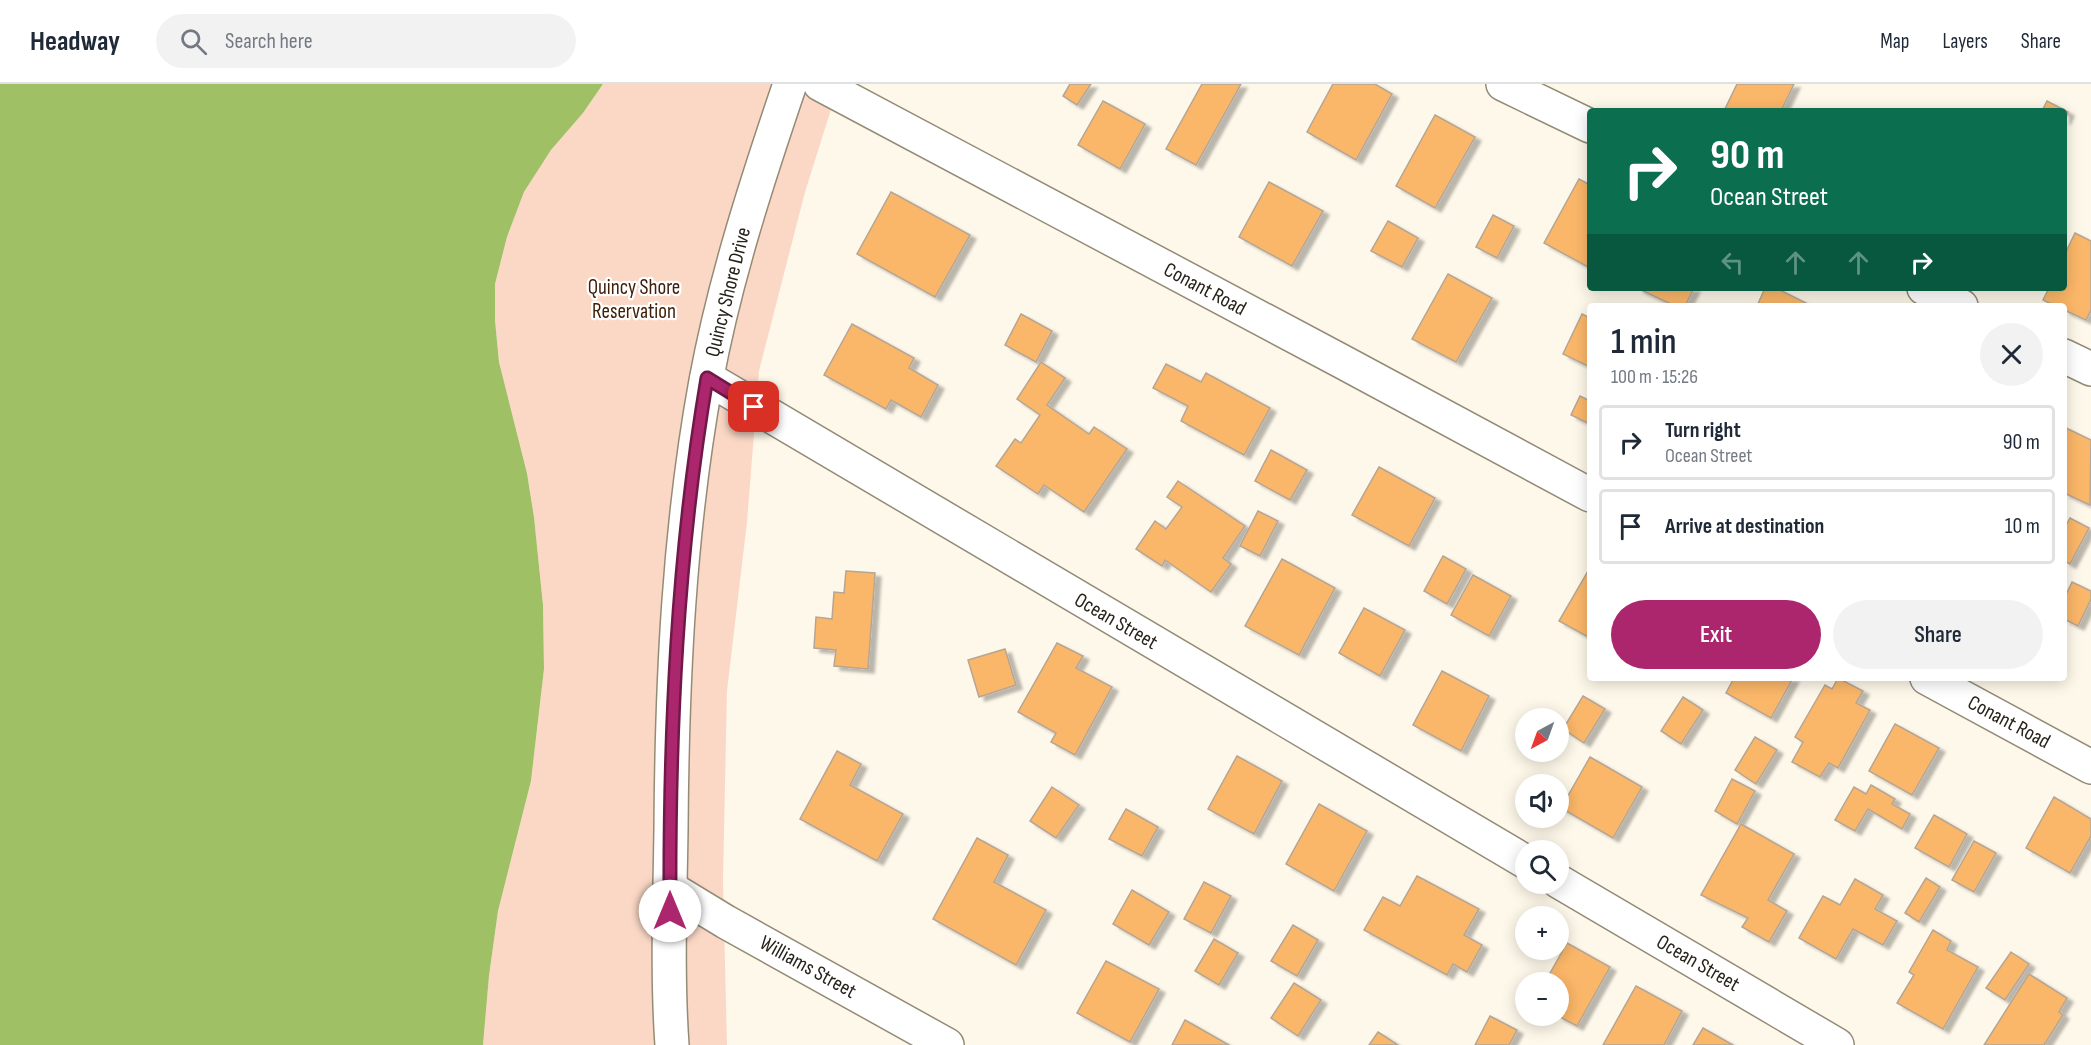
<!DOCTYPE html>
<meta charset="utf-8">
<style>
:root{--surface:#fff;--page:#f2f2f3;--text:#1f2937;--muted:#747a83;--line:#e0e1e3;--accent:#ac266e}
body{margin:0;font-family:"Sofia Sans Condensed",sans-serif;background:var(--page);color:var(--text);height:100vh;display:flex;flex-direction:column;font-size:22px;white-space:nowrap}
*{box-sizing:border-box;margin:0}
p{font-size:20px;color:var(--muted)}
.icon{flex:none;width:33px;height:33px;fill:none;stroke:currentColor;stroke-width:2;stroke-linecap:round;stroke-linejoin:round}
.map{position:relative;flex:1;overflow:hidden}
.details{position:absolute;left:1587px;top:219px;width:480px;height:378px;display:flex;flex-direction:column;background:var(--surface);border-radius:6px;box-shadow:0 3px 15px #0003}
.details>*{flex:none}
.banner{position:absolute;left:1587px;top:24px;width:480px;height:183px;border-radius:6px;box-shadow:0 3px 15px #0003;background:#0b6e4f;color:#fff;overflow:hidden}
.needle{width:39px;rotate:221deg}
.buttons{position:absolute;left:1515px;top:624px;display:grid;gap:12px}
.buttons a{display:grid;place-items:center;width:54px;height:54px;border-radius:50%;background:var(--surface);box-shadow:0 3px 15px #0003;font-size:30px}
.pin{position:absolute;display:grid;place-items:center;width:51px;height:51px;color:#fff;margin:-26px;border-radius:12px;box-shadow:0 3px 9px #0006}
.me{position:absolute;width:66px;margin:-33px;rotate:0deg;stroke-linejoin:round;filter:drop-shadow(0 0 4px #0008)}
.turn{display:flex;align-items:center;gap:21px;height:126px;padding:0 24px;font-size:27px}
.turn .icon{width:78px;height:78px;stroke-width:2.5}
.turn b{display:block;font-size:42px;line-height:51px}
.lanes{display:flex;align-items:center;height:57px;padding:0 24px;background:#0003;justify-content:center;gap:30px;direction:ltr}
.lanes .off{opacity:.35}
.round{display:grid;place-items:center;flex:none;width:63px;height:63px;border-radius:32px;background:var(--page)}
.headline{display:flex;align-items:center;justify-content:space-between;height:102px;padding:0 24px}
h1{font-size:36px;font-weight:600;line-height:45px}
.action{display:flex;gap:12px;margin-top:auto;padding:12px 24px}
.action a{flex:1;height:69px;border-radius:36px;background:var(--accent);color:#fff;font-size:24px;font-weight:600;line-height:69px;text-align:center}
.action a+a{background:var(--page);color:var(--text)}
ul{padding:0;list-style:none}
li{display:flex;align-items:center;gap:18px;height:75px;margin:0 12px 9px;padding:0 12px;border:3px solid var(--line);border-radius:6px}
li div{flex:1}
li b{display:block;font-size:22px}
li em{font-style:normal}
header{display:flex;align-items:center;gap:36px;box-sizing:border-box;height:84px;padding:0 30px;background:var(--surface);border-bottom:2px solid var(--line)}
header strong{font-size:28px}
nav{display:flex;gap:33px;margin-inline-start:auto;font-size:21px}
.search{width:420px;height:54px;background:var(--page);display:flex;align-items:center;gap:15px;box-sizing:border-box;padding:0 21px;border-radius:33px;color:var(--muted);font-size:22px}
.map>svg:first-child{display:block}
.green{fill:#fbd8c6}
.water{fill:#a0c066}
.building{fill:#fbb769;stroke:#b6a593;stroke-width:1.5;filter:url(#shadow)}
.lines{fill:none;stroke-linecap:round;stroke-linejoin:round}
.street-casing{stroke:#948b76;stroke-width:36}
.secondary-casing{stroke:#948b76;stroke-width:36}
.street{stroke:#fff;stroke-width:33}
.secondary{stroke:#fff;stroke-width:33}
.route-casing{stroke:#701948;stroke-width:15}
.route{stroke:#ac266e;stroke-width:10}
.labels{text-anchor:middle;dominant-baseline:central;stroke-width:4.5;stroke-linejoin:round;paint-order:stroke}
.park-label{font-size:21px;fill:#41200a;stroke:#fff}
.street-label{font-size:21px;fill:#27231b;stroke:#fff}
</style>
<header>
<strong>Headway</strong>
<div class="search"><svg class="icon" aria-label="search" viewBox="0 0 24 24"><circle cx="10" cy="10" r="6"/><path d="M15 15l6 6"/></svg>Search here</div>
<nav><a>Map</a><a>Layers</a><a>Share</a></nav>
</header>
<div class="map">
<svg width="2091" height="961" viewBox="0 0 2091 961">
<defs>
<filter id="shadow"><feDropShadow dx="6" dy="4" stdDeviation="1.5" flood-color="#0004"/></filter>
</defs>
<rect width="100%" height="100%" fill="#fef8ea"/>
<polygon class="green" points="603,0 839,0 805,108 759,287 747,438 727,607 723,796 727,961 483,961 489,892 498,827 531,697 544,585 543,521 534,433 527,388 499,278 495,236 495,200 507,153 524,108 551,66 583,29"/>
<polygon class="water" points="0,0 603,0 583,29 551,66 524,108 507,153 495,200 495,236 499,278 527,389 534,433 543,521 544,585 531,697 498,827 489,892 483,961 0,961"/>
<g class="building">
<polygon points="1070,0 1091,0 1077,21 1063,12"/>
<polygon points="1202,0 1241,0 1196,81 1166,65"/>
<polygon points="1333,0 1375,0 1392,10 1356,76 1307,48"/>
<polygon points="1737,0 1794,0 1781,27 1724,27"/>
<polygon points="1103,17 1145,40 1120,85 1078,61"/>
<polygon points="2047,17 2068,28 2064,37 2064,27 2042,27"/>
<polygon points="1435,31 1475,53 1435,124 1396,102"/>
<polygon points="1579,95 1590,101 1590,184 1544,159"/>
<polygon points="1269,98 1323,127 1292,182 1239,153"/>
<polygon points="891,108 970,151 935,213 857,170"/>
<polygon points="1493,131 1514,142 1497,174 1476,163"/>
<polygon points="1388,137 1418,154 1402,183 1371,167"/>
<polygon points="2075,149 2091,157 2091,226 2086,236 2064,226 2064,222 2055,222 2043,216 2049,204 2064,204 2064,172"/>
<polygon points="1448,190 1492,214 1456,278 1412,255"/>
<polygon points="1637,204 1694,204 1685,222 1675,222"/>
<polygon points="1765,204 1776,204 1808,220 1807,222 1757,222"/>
<polygon points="1021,230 1052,247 1036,278 1005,261"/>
<polygon points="1582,230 1590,234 1590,283 1563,270"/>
<polygon points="852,240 914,274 909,284 938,301 921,333 891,316 886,325 824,291"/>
<polygon points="1041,278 1065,294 1047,321 1089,350 1094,343 1127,365 1084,428 1044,401 1038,410 996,382 1015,355 1021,359 1040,331 1017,315"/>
<polygon points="1166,280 1201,298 1206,289 1270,324 1244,371 1181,337 1188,322 1153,304"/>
<polygon points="1580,312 1590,317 1590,340 1571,331"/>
<polygon points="2064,343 2091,356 2090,421 2064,409"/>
<polygon points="1271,366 1307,386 1290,416 1255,397"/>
<polygon points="1379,383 1435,414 1409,462 1352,431"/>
<polygon points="1178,397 1245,442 1223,474 1231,480 1211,508 1165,476 1162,482 1136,465 1155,437 1166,445 1182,423 1167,413"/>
<polygon points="1258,427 1278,437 1260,472 1240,462"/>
<polygon points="2070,434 2089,444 2070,480 2064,477 2064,445"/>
<polygon points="1443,472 1466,485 1447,520 1424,507"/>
<polygon points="1282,475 1335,504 1299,571 1245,542"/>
<polygon points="846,487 875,489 868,585 834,582 836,566 814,564 816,533 832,535 834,508 844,509"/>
<polygon points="1588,487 1590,488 1590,554 1559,537"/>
<polygon points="1473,491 1511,512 1489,552 1451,531"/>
<polygon points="2072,498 2091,507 2091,515 2078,542 2064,535 2064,515"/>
<polygon points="1364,524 1405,546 1380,592 1339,569"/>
<polygon points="1057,559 1083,572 1076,584 1112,603 1075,671 1051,658 1056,649 1018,628"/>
<polygon points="1005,565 1016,601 979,613 968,576"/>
<polygon points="1442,587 1489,612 1461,667 1413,641"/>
<polygon points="1734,594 1793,594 1771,634 1726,609"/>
<polygon points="1838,594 1863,607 1856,619 1870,626 1838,684 1829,679 1820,693 1792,678 1803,658 1795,653 1825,601 1832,605"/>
<polygon points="1583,612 1605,625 1584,659 1563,645"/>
<polygon points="1683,613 1703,626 1681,660 1661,647"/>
<polygon points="1895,640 1939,664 1912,711 1869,687"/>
<polygon points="1755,653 1777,666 1756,700 1735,686"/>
<polygon points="837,667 861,680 850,701 903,730 877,777 800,735"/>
<polygon points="1237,672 1282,697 1254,750 1208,725"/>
<polygon points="1590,673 1642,703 1613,754 1561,724"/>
<polygon points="1732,695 1755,707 1737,740 1715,727"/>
<polygon points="1871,701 1895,715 1892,720 1910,730 1902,745 1868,725 1855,747 1835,736 1854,703 1866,710"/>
<polygon points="1052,703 1079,721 1056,754 1030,737"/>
<polygon points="2054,713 2091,735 2091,752 2070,789 2026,764"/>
<polygon points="1319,720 1367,747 1334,807 1286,780"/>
<polygon points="1126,725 1158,743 1142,772 1109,755"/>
<polygon points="1934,731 1967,750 1949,783 1915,764"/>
<polygon points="1741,740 1794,770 1768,816 1787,827 1769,858 1742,843 1748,834 1701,811"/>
<polygon points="977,754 1008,771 994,798 1046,826 1016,881 933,835"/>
<polygon points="1974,757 1996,769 1974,808 1952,796"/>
<polygon points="1417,792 1479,825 1464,851 1482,861 1467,888 1453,880 1447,891 1364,846 1383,813 1400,822"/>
<polygon points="1926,794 1940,803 1919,838 1905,829"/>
<polygon points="1855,795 1883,811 1875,825 1897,837 1883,861 1853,845 1836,875 1799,854 1823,812 1840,821"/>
<polygon points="1204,798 1231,812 1211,849 1184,835"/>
<polygon points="1132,806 1169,828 1149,861 1113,840"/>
<polygon points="1293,841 1318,856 1297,892 1271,877"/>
<polygon points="1933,846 1951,857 1947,866 1978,883 1943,945 1897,919 1914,891 1909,888"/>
<polygon points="1214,855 1238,869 1219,901 1195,887"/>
<polygon points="1567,859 1610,883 1577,942 1558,932 1558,898 1545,898"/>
<polygon points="2011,868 2029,880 2005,916 1986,904"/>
<polygon points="1106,877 1159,905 1130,958 1077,929"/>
<polygon points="2029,890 2067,914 2059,928 2063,931 2044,961 1984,961"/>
<polygon points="1294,899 1321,916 1298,952 1271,934"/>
<polygon points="1636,902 1682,927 1664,961 1603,961"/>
<polygon points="1490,932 1517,946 1509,961 1475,961"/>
<polygon points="1185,936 1229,961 1172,961"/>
<polygon points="1703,944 1733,961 1693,961"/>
<polygon points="1378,948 1398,961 1369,961"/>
</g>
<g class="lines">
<g class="street-casing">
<g id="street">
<polyline points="820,0 1341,277 1590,411"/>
<polyline points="1503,0 1590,42"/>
<polyline points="1924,204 1961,222"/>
<polyline points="2064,272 2091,285"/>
<polyline points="707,294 1526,778"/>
<polyline points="1927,594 2091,683"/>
<polyline points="1558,797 1837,961"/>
<polyline points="670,804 726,838 947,961"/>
</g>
</g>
<g class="secondary-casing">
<path id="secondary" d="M672 961C667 890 670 817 671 745 672 595 679 445 706 297 725 195 757 97 790 0"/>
</g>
<use href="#street" class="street"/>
<use href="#secondary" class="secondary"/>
</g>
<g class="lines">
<g class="route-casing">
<path id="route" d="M670 827C669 649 677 471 707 294L754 323"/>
</g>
<use href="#route" class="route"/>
</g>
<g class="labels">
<g class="park-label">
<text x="634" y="203">Quincy Shore<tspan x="634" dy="24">Reservation</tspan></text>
</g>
<g class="street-label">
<text transform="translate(1205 205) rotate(28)">Conant Road</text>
<text transform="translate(728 208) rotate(-76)">Quincy Shore Drive</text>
<text transform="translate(1116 537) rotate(30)">Ocean Street</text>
<text transform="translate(2009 638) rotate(28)">Conant Road</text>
<text transform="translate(1698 879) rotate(30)">Ocean Street</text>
<text transform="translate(808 883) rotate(29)">Williams Street</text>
</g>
</g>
</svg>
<div class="buttons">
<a><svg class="needle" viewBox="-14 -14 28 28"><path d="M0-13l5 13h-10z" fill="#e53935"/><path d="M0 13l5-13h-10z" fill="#747a83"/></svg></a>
<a><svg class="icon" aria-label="sound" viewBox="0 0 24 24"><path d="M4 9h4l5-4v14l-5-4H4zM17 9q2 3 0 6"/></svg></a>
<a><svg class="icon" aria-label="search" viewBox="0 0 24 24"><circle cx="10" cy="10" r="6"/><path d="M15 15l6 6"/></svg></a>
<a>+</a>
<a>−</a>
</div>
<div class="pin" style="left:754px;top:323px;background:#d93025"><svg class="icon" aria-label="arrive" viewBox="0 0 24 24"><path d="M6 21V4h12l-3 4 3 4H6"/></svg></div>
<svg class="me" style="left:670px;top:827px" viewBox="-20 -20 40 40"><circle r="19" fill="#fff"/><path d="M0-13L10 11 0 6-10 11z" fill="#ac266e"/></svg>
<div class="banner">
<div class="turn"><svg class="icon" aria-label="right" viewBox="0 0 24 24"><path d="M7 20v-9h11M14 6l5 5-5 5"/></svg><div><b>90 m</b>Ocean Street</div></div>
<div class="lanes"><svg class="icon off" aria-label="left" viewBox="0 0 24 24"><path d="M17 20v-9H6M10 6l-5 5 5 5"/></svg><svg class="icon off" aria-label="ahead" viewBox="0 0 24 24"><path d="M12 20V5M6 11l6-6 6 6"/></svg><svg class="icon off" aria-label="ahead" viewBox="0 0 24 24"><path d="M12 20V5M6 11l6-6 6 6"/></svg><svg class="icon" aria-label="right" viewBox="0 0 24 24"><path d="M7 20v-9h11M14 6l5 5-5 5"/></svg></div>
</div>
<section class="details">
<div class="headline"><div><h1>1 min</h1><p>100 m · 15:26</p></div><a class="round"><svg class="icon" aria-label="close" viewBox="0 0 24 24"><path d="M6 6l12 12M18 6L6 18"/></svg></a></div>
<ul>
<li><svg class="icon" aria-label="right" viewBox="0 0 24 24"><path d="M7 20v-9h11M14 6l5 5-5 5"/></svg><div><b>Turn right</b><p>Ocean Street</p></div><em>90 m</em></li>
<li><svg class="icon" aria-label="arrive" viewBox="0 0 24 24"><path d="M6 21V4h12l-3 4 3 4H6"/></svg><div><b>Arrive at destination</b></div><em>10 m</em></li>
</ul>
<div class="action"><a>Exit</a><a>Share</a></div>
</section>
</div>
